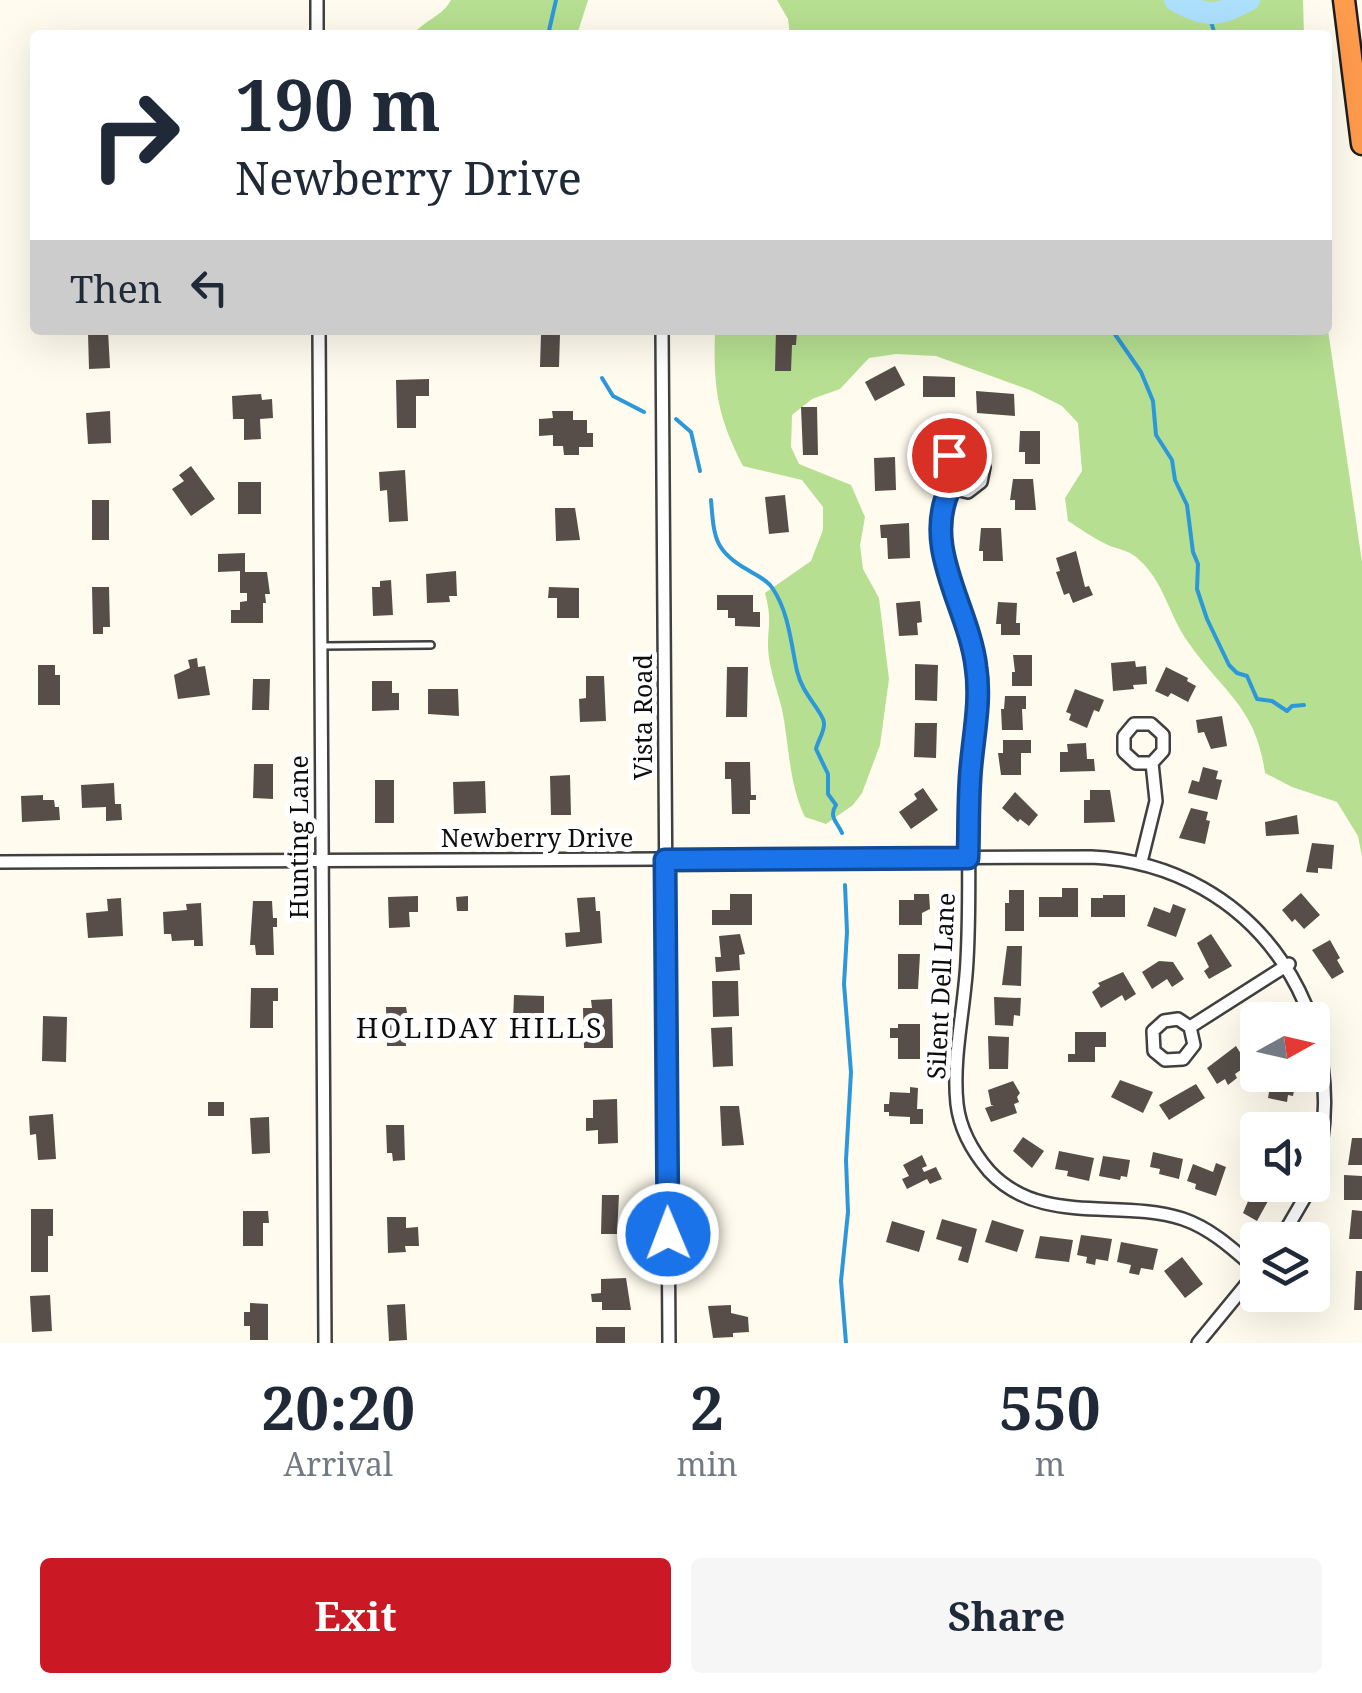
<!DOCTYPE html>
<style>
:root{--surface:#fff;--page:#f6f6f7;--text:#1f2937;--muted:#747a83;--accent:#ca1924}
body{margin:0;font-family:"Noto Serif",serif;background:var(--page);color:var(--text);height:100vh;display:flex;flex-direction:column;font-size:38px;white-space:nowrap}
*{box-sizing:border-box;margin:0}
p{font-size:32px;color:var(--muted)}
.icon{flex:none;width:55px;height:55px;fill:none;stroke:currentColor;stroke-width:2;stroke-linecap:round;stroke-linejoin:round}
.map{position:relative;height:1343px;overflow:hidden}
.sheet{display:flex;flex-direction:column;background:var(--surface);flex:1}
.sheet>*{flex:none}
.banner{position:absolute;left:30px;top:30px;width:1302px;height:305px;border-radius:10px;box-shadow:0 10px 40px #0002;background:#fff;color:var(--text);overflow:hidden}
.needle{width:65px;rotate:82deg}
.tools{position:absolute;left:1240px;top:1002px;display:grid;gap:20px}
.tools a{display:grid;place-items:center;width:90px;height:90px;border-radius:10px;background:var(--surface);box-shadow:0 10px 40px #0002;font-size:50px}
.pin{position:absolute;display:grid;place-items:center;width:85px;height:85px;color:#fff;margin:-42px;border:5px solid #fff;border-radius:50%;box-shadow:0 2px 10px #0007}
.me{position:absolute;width:110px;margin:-55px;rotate:359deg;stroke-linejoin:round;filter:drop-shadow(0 0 8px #0008)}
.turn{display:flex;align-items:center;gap:35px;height:210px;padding:0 40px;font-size:45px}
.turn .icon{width:130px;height:130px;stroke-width:2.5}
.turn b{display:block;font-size:70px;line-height:85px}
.then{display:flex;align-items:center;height:95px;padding:0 40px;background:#0003;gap:20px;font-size:38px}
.eta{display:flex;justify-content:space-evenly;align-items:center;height:170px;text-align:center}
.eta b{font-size:60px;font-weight:700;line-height:70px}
.cta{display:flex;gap:20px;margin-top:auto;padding:20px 40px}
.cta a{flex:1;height:115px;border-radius:10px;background:var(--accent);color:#fff;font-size:40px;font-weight:700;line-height:115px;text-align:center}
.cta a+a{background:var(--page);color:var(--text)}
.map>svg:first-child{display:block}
.forest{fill:#b6df91}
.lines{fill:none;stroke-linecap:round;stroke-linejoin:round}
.stream{stroke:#2d98d9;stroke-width:4}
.river{stroke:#ade0fc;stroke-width:22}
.building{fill:#574e49}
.lane-casing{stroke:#404040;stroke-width:10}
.street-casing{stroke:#404040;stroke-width:16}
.highway-casing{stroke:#1e1e1e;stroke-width:25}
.lane{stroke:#fff;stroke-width:5}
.street{stroke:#fff;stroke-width:11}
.highway{stroke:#ff9b4c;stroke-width:20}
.route-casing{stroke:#114b97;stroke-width:25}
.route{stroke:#1a73e8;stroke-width:18}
.labels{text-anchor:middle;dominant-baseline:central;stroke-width:10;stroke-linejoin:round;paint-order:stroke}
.street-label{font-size:25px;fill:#0d0d0d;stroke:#fff}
.neighbourhood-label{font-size:28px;letter-spacing:2.5px;fill:#0d0d0d;stroke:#fff}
</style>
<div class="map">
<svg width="1362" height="1343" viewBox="0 0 1362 1343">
<rect width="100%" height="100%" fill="#fffbee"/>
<g class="forest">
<path d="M451 0H588L577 35H413C424 20 443 16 451 0Z"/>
<polygon points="777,0 1303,0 1304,35 790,35 788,19"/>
<path d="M720 330H1328L1362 562V856L1358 836 1337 802 1292 787 1265 773C1256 706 1223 693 1188 642 1168 614 1164 580 1136 557 1128 550 1117 549 1108 545 1093 538 1081 529 1068 521L1065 498 1082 471 1078 423 1062 406 1030 390 936 356 896 354 869 358 840 389 812 399 792 415 791 447 799 464 851 485 865 517 860 545 863 569 879 598 889 679 880 745 862 793 853 805 826 824 805 817C789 785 789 744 782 709 777 689 769 669 768 647 768 624 772 619 765 593L811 561 823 530V507L802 480 743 466C718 418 713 388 715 334Z"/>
</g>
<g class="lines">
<g class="stream">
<polyline points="1209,15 1215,35"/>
<polyline points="548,35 556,0"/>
<polyline points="1112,330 1141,372 1153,401 1156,435 1172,460 1175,480 1187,505 1193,552 1198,564 1197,589 1207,619 1229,665 1237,673 1247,676 1257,699 1272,701 1287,711 1292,706 1304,705"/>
<polyline points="602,378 613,396 644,412"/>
<polyline points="676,419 691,432 700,471"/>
<path d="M711 500C714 537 714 551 748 570 757 576 768 580 773 589 789 613 791 644 797 671 802 692 816 704 823 719 827 728 818 740 816 749L828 774V794L836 805C828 817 838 823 842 833"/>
<polyline points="845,885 847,932 844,984 851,1072 846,1160 848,1212 841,1281 846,1343"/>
</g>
<path class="river" d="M1175 0C1208 18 1216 17 1249 0"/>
</g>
<g class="building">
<polygon points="96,330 108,330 110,368 89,369 88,333 96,333"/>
<polygon points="776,330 797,330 796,345 792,345 791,371 775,371"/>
<polygon points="541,334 560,334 559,367 540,367"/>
<polygon points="895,366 905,385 875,401 865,382"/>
<polygon points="923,376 955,377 955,397 923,397"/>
<polygon points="429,379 429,396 416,396 416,428 397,428 396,380"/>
<polygon points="976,391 1014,394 1015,416 977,413"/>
<polygon points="261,394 262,400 272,399 273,418 260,419 261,439 244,440 244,419 233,419 232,396"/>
<polygon points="801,407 817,407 818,455 803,455"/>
<polygon points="110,411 111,443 88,444 86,413"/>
<polygon points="552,411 573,411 573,420 587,420 587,433 593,433 593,447 579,447 579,455 564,455 563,446 553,446 553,435 539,436 539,419 553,418"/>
<polygon points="1020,431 1040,431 1040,464 1025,464 1025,452 1019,452"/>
<polygon points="895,457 896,490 875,491 874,458"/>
<polygon points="191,466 215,499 191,516 172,489 184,481 179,475"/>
<polygon points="405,470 408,521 389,522 387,490 380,491 379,472"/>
<polygon points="1013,479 1033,479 1036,510 1015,510 1015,500 1010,500"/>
<rect x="238" y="482" width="23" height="32"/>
<polygon points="785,495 789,532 769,534 765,497"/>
<rect x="92" y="500" width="17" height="40"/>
<polygon points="555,508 575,508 580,540 556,541"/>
<polygon points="909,523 910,558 888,559 887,538 881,538 880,525"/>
<polygon points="981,528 1001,528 1003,561 983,561 983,551 979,551"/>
<polygon points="1076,551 1085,587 1089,586 1093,595 1073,603 1069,593 1064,595 1056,572 1060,571 1056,558"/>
<polygon points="245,553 245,572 267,572 270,594 265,594 266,603 263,603 263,623 231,623 231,610 240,610 240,602 247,601 247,593 240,593 240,571 218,572 218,554"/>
<polygon points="456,571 457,596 449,596 450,602 427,603 426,574"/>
<polygon points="391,580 393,615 373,616 372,587 380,587 380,581"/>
<polygon points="92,587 109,587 110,627 103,627 103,634 93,634"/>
<polygon points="549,587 579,588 579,618 557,618 557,598 548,598"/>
<polygon points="717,595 753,595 753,612 760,612 760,627 735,626 735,618 728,618 728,610 717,610"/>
<polygon points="920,601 922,622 917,623 918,635 899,636 896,603"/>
<polygon points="998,602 1017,603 1016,623 1020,623 1020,635 1001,635 1001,624 996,624"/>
<polygon points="1013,655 1032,655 1032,686 1012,686 1012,672 1015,672"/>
<polygon points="197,658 198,667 205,666 210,695 178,699 174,675 190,668 188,660"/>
<polygon points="1135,661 1136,667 1146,666 1147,684 1133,685 1134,689 1113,691 1111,663"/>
<polygon points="915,664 938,665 937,701 915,700"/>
<polygon points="38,665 55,665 55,675 60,675 60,705 38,705"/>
<polygon points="727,667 748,667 747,717 726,717"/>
<polygon points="1166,667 1188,678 1187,681 1196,686 1188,702 1171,693 1168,697 1155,691"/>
<polygon points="586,676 604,676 606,721 580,722 579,699 586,698"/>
<polygon points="253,679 270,679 269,710 252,710"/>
<polygon points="372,681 392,681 392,693 399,693 399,710 372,711"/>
<polygon points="428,689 458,689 459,716 428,714"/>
<polygon points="1075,689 1104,700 1099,712 1094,710 1087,728 1069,720 1071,714 1066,712"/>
<polygon points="1005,696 1026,696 1026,709 1022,709 1023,730 1002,730 1001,709 1004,709"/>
<polygon points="1222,716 1227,746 1211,749 1204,732 1198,733 1196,720"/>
<polygon points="915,723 937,723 936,758 914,757"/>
<polygon points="1003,740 1031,740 1031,753 1021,753 1021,775 1001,775 998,753 1003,753"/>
<polygon points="1086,743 1087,759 1094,759 1095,771 1060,772 1060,752 1068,752 1067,744"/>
<polygon points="725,762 750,762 751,795 756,795 756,800 750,800 750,814 732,814 731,779 725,779"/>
<polygon points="254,764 273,764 273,799 253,798"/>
<polygon points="1203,767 1218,771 1216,779 1222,780 1217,800 1188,793 1192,780 1199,782"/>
<polygon points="570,775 571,815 551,815 550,776"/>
<rect x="375" y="780" width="19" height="43"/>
<polygon points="485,781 486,813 454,814 453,782"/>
<polygon points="114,783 115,804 121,804 122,820 106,821 106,807 82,808 81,785"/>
<polygon points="923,788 938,810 911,829 899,812 917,799 914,794"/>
<polygon points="1090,790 1110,790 1115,822 1084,823 1084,800 1090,800"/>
<polygon points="1015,792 1038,815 1029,826 1020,819 1018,822 1002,808"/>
<polygon points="43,795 43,800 54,800 55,807 59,807 60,820 22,822 21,796"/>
<polygon points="1191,808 1208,812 1206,820 1210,821 1205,844 1179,838"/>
<polygon points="1297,815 1299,834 1266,836 1265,822"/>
<polygon points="1312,843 1334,845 1332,869 1318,868 1318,873 1306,872"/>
<polygon points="1062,888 1078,888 1078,917 1039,917 1039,897 1062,897"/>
<polygon points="1009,890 1024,890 1024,931 1005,931 1005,903 1009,903"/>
<polygon points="1301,893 1320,915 1304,929 1295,919 1292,922 1282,910"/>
<polygon points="730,894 752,894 752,925 712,925 712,910 730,910"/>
<polygon points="914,894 929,894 930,909 922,913 922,925 899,925 899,900 914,900"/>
<polygon points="1103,895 1125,895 1125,917 1091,917 1091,898 1103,898"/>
<polygon points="418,896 418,912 409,912 410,927 389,928 388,897"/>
<polygon points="468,896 468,911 457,911 456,897"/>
<polygon points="595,897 596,911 600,911 602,943 566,947 565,933 580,932 577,898"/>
<polygon points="121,898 123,936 88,938 86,913 108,911 107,899"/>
<polygon points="253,901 272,901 273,918 277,918 277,927 273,927 274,955 256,955 255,945 250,945"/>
<polygon points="201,903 203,946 194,946 194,940 172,941 171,934 164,934 163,912 187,910 186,904"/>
<polygon points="1173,904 1186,909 1176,937 1147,926 1154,907 1170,913"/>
<polygon points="740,934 745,954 739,955 740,970 716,972 715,957 721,957 719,936"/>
<polygon points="1211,934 1232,966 1209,979 1204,971 1209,967 1197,943"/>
<polygon points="1330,940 1340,958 1337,960 1344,972 1332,979 1312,950"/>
<polygon points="1007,946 1022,946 1021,986 1002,985"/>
<polygon points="898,954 920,954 918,989 898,989"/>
<polygon points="1159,961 1173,962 1184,979 1172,987 1167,979 1152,989 1142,972"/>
<polygon points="1123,972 1136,994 1125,1001 1122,995 1101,1008 1092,992 1100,986 1098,983"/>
<polygon points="712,981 738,981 739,1016 713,1017"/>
<polygon points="251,988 278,988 278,1001 273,1001 273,1028 250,1028"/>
<polygon points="514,995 544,996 544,1022 513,1021"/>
<polygon points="994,997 1021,998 1020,1016 1014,1015 1013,1026 995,1025"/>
<polygon points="612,999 613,1048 584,1048 583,1008 592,1008 591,1000"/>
<polygon points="386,1007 406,1007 411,1037 405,1037 406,1046 387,1046"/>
<polygon points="1266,1008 1274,1020 1255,1020 1253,1017"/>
<polygon points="43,1016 67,1017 66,1062 42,1061"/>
<polygon points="898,1024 920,1024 920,1059 898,1059 898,1038 890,1038 890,1028 898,1028"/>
<polygon points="732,1027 733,1066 713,1067 711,1028"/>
<polygon points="1075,1032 1106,1032 1106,1047 1095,1047 1095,1062 1068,1062 1068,1054 1075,1054"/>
<polygon points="988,1036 1009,1037 1008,1069 989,1069"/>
<polygon points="1236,1046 1248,1065 1235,1074 1237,1078 1228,1085 1225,1079 1217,1084 1207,1068"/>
<polygon points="1272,1075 1297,1075 1293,1096 1288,1095 1287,1102 1268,1098"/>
<polygon points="1120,1080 1153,1092 1143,1113 1111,1097"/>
<polygon points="1013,1081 1020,1093 1017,1097 1019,1102 1014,1104 1017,1113 991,1122 985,1108 994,1105 991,1105 988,1090"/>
<polygon points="1196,1084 1205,1098 1169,1120 1159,1105"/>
<polygon points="910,1087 918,1088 917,1109 923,1109 923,1124 910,1124 910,1117 889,1116 889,1112 884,1112 884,1104 889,1104 890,1092 910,1093"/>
<polygon points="617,1099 618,1143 598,1144 598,1130 586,1131 586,1118 593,1118 593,1100"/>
<rect x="208" y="1102" width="16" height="14"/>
<polygon points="720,1106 739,1106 744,1145 722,1146"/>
<polygon points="1274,1112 1293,1116 1290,1130 1266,1130 1269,1116 1273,1116"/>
<polygon points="53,1114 56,1159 38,1160 36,1134 30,1135 29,1116"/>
<polygon points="269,1117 270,1153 252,1154 250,1118"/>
<polygon points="386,1125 404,1125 405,1160 393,1161 392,1153 387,1153"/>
<polygon points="1023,1137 1044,1151 1032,1168 1013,1151"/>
<polygon points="1352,1138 1362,1138 1362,1165 1348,1165"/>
<polygon points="1059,1151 1094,1158 1089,1181 1067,1176 1068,1171 1055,1169"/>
<polygon points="1153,1152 1183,1159 1179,1179 1159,1174 1160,1169 1150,1167"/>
<polygon points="922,1155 927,1166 922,1168 924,1172 936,1167 942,1179 930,1184 927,1179 907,1189 902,1179 909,1176 903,1165"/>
<polygon points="1103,1156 1130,1160 1127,1177 1121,1176 1120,1180 1099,1176"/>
<polygon points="1216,1163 1226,1167 1216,1196 1195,1189 1196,1184 1187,1181 1193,1164 1213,1172"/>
<polygon points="1344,1175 1362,1176 1362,1200 1344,1200"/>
<polygon points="1255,1185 1266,1185 1274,1190 1257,1221 1243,1213"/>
<polygon points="602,1195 619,1195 617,1234 601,1234"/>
<polygon points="31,1209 53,1209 53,1236 48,1236 48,1272 31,1272"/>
<polygon points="1352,1210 1362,1211 1362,1239 1349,1239"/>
<polygon points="243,1211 268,1211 269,1223 263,1223 263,1246 243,1246"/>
<polygon points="387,1217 406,1217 406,1228 418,1227 419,1246 405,1246 406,1252 388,1253"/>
<polygon points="942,1219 977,1229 968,1263 958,1260 962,1247 936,1239"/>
<polygon points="992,1220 1024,1230 1017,1252 985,1242"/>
<polygon points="892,1221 925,1231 919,1252 886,1242"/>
<polygon points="1081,1235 1112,1239 1108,1261 1096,1259 1095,1265 1086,1263 1087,1257 1077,1255"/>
<polygon points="1040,1236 1073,1240 1069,1262 1035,1258"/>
<polygon points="1121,1242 1158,1249 1153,1270 1141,1268 1139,1275 1129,1273 1131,1265 1117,1262"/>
<polygon points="1182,1257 1203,1284 1185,1298 1164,1271"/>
<polygon points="1356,1271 1362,1271 1362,1310 1354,1310"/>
<polygon points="626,1278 631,1310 602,1310 602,1302 592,1302 591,1294 601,1293 601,1279"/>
<polygon points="50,1295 52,1331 32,1332 30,1296"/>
<polygon points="250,1303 268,1304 268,1340 250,1340 250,1326 244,1326 244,1312 250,1312"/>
<polygon points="405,1304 407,1340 389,1341 387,1305"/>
<polygon points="731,1305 731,1313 748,1317 749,1332 733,1333 733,1337 713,1338 708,1306"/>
<rect x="596" y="1327" width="29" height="16"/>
</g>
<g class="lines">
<g class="lane-casing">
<polyline id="lane" points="323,646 431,645"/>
</g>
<g class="street-casing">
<g id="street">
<polyline points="317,0 317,35"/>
<polyline points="319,330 325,1343"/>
<polyline points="662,330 669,1343"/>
<path d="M951 488 944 481 943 463 957 451 974 453 984 467 981 482 968 492 951 488C918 557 982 625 978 694 975 732 970 770 969 808 968 859 970 909 967 960 965 1007 952 1057 957 1104 960 1130 972 1151 989 1171 1041 1227 1118 1198 1183 1219 1212 1229 1234 1250 1257 1270"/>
<path d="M0 862 1091 857C1257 864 1362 1022 1312 1183"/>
<polyline points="1141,862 1156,801 1152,763 1136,763 1124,752 1124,736 1134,724 1151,724 1163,735 1163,751 1152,763"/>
<polyline points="1190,1027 1178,1019 1164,1021 1153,1031 1154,1051 1165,1060 1183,1059 1194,1045 1190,1027 1289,964"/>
<polyline points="1280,1240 1312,1185"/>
<polyline points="1198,1343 1258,1270"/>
</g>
</g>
<g class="highway-casing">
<polyline id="highway" points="1344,0 1362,144"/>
</g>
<use href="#lane" class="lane"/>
<use href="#street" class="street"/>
<use href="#highway" class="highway"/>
</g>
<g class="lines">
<g class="route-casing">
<path id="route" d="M668 1234 665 860 968 858C969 828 968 797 971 766 974 733 981 700 976 667 969 607 921 548 950 488L942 473 949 455"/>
</g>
<use href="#route" class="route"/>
</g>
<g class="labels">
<g class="street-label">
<text transform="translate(642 717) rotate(-90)">Vista Road</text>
<text transform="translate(298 837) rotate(-90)">Hunting Lane</text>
<text x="537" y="837">Newberry Drive</text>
<text transform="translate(940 986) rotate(-87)">Silent Dell Lane</text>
</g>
<g class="neighbourhood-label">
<text x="480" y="1027">HOLIDAY HILLS</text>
</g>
</g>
</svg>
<div class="tools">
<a><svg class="needle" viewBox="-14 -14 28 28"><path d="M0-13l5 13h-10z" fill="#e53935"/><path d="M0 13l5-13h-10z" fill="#747a83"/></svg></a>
<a><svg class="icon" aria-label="sound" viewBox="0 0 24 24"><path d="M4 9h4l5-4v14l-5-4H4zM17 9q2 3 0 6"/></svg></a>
<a><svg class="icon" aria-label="layers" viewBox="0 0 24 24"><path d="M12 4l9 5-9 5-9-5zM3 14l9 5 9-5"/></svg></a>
</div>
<div class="pin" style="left:949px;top:455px;background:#d93025"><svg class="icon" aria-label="arrive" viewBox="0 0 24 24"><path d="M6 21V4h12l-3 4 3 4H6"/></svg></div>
<svg class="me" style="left:668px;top:1234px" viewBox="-20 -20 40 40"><circle r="17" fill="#1a73e8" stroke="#fff" stroke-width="3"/><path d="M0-11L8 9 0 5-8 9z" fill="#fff"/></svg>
<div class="banner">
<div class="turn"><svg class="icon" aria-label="right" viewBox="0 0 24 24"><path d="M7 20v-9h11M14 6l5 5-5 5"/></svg><div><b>190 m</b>Newberry Drive</div></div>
<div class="then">Then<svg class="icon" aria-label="left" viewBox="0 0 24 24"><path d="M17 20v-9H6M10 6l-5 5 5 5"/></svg></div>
</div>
</div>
<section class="sheet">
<div class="eta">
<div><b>20:20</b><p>Arrival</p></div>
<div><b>2</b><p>min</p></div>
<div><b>550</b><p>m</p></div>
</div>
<div class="cta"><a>Exit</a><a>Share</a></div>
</section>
